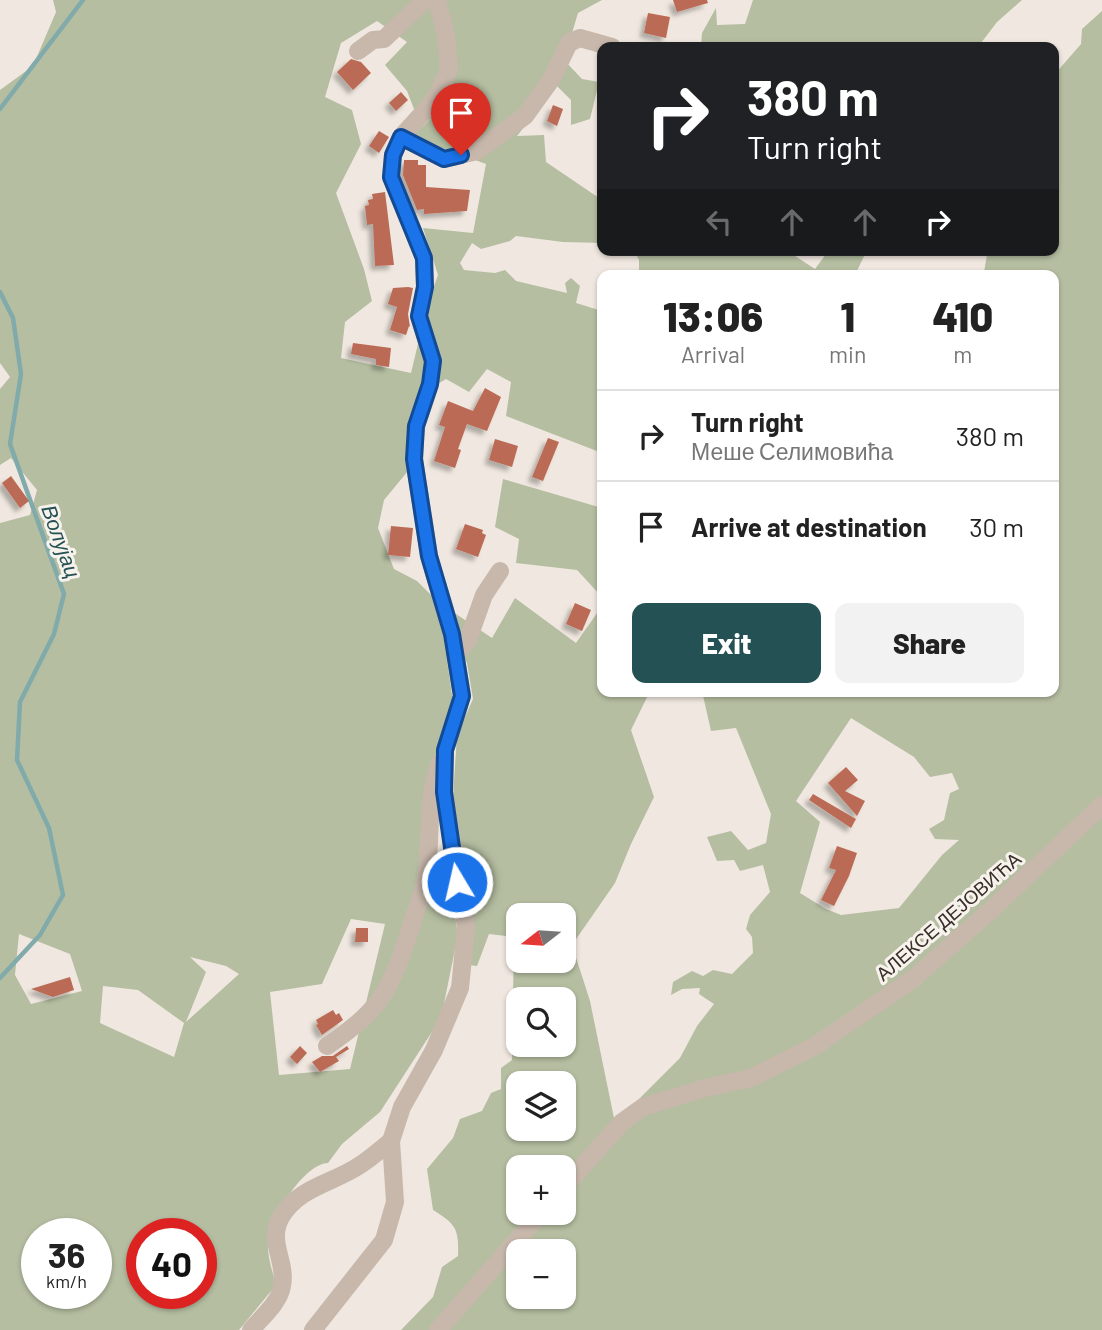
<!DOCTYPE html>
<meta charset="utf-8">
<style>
:root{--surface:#fff;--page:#f2f2f2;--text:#222;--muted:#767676;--line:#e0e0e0;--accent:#245254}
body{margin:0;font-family:Barlow,sans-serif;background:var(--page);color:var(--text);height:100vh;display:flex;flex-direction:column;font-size:26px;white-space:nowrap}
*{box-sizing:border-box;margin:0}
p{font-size:23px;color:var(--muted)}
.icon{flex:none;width:38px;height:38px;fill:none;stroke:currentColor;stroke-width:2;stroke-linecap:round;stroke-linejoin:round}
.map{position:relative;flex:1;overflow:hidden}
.details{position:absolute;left:597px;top:270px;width:462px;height:427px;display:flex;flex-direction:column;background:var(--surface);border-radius:14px;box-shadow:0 2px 5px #0004}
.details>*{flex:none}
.top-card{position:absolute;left:597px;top:42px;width:462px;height:214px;border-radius:14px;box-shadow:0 2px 5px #0004;background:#202124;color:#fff;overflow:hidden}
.needle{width:46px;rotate:253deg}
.tools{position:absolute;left:506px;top:903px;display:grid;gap:14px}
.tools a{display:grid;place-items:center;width:70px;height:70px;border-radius:14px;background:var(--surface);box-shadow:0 2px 5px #0004;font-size:35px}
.speed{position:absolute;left:21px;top:1218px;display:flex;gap:14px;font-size:35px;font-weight:700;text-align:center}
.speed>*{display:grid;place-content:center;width:91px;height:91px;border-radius:50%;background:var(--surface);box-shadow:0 2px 5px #0004;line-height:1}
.speed small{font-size:18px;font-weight:400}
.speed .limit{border:10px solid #d22;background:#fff;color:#111}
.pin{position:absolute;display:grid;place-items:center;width:60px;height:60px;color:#fff;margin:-72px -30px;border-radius:50% 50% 50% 0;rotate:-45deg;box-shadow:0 0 7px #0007}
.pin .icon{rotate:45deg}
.me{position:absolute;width:77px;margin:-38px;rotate:351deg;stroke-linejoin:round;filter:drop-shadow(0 0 5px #0008)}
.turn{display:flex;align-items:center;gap:24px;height:147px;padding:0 35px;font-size:32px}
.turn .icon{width:91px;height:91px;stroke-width:2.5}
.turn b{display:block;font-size:49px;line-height:60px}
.lanes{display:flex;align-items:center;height:66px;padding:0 35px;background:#0003;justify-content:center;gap:35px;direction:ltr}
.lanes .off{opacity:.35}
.eta{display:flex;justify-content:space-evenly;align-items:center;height:119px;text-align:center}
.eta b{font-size:42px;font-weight:800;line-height:49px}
.action{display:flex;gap:14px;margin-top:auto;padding:14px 35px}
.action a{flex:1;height:80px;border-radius:14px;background:var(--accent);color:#fff;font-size:28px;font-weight:800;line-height:80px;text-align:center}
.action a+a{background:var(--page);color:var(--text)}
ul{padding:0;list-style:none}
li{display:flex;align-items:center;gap:21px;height:91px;padding:0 35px;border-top:2px solid var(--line)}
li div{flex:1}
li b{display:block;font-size:26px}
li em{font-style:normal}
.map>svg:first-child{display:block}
.green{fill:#b5bea1;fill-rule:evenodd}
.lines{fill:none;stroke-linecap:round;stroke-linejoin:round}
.stream{stroke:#81aaab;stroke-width:4.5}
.building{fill:#ba6b54;filter:url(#shadow)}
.minor{stroke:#c8b8ac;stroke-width:18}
.route-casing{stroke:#114b97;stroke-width:18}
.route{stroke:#1a73e8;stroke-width:12}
.labels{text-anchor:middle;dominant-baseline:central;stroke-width:6;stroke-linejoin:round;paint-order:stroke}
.street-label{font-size:19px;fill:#372e2a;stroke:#f8f2ec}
.water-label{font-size:21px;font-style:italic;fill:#245254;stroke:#f8f2ec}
</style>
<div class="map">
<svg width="1102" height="1330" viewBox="0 0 1102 1330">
<defs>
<filter id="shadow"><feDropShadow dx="-4.5" dy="4.5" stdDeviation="2" flood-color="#0004"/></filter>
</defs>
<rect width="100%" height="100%" fill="#f0e8e0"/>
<g class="green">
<path d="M53 0H602L578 13 564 60 582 79 599 82 590 119 571 125V100L557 86 517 136 544 135 546 162 602 200V243L563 242 516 236 510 241 481 249 472 243 460 263 464 270 495 273 505 270 516 281 567 293 565 283 571 278 580 286 576 303 602 311V453L506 416 511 382 487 369 469 392 446 379 423 393 408 471 384 500 378 528 394 569 417 581 438 602 492 638 515 598 576 643 602 606V691H650L631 730 654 797 631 844 615 883 572 945 590 1001 615 1123 680 1058 697 1026 714 1004 699 994 700 988 682 989 671 995 673 982 692 971 703 976 713 970 732 974 753 953 752 937 746 929 750 915 770 892 763 865 740 871 734 860 717 861 707 837 731 831 748 850 766 843 771 814 736 728 711 731 702 691H1054V275H981L984 272 987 255 980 250H1054V75L1081 44 1082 29 1102 11V1330H401L433 1297 442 1267 458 1256C459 1229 456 1224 433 1210L427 1169 453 1138 460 1119 482 1111 491 1093 501 1089V1068L512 1060 514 937 489 934 477 966 468 965 453 797 457 735 473 699 467 663 439 605 453 702 427 780 422 878 450 884 458 935 441 1018 380 1112 342 1144 328 1163C302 1164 267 1224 268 1247 268 1259 273 1273 276 1285L239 1330H0V523L30 515 37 490 11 458 0 465V389L10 377 0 363V90L33 66 56 12ZM377 21 407 42 385 65 407 91 414 109 430 119 412 137 486 164 473 233 423 228 438 275 428 302 411 373 341 358 345 322 372 301 364 269 336 193 361 144 352 110 325 97 341 43ZM851 718 914 757 930 777 952 773 959 789 950 793 944 820 929 829 935 839 959 840 942 855 899 908 841 915 826 909 800 893 820 822 796 801ZM518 915H564V961H518ZM351 919 385 924 350 1069 279 1075 270 992 322 984ZM19 934 70 954 82 991 31 1004 15 975ZM190 957 226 966 239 974 186 1022 206 972ZM103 986 138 990 184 1023 174 1057 100 1023ZM518 999H564V1045H518ZM518 1083H564V1129H518ZM518 1167H564V1213H518ZM37 1234H96V1293H37ZM142 1234H201V1293H142ZM518 1251H564V1297H518Z"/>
<polygon points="753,0 1022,0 997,22 978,47 701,47 702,33 716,8 717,25 745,24"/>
<polygon points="634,250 786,250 815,269 829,250 867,250 855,275 639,275 639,260"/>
<polygon points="503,479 602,508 602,597 577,570 516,563 519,539 495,527"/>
</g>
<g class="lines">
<g class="stream">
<polyline points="0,109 83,0"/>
<polyline points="0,292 13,318 21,374 10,444 64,594 54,634 20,702 17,760 49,828 63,895 40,935 0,978"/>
</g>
</g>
<g class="building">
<polygon points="673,0 707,0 708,3 677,12"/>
<polygon points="648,13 670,17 666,38 644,33"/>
<polygon points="351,59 361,62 371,73 353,90 337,72"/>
<polygon points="401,92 408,100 396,111 389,103"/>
<polygon points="553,105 563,109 557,126 547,121"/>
<polygon points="379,131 389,137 379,153 369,146"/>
<polygon points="404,160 418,160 418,165 426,165 426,187 470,190 467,211 424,214 424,209 417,210 403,175"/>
<polygon points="385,192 394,265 375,266 373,224 367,225 365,206 369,205 368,200 373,199 372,194"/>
<polygon points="408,287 413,288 408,314 410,327 409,326 406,335 390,330 397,307 388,304 393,288"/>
<polygon points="353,343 391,348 389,367 376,365 376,359 351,354"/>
<polygon points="485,388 501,397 487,431 467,424 458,449 461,450 455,468 434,461 445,427 439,425 448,401 473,411"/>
<polygon points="548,438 559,442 543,481 532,477"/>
<polygon points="495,439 518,446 512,467 489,460"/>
<polygon points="11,476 29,501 20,508 2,483"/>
<polygon points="465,524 483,530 482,533 486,535 478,557 456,549"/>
<polygon points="391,526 413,528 410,557 388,555"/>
<polygon points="575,603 591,610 582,631 566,624"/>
<polygon points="846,767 858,780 845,791 865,801 857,816 828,783"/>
<polygon points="813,794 856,819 851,828 809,800"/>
<polygon points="837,846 857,853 849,876 834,906 821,900 836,870 829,868"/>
<polygon points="356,928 368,928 368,942 355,942"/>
<polygon points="70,977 74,990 53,997 31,989"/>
<polygon points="333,1010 336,1015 339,1013 343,1020 322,1035 316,1025 318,1024 316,1020"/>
<polygon points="300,1046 307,1053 297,1064 290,1057"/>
<polygon points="347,1046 349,1049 336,1057 339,1061 320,1072 312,1062 322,1056 333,1056"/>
</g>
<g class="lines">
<g class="minor">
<polyline points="358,51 373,40 384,39 425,0"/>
<polyline points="401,137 444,159 477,151 525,116 551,80 569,43 580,38 612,47"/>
<polyline points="455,655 468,640 484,595 500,571"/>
<path d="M327 1046C383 1008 391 989 411 926 415 911 423 896 425 880 433 841 425 802 440 763"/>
<polyline points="564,1187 622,1122 643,1107 705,1088 751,1078 815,1046 913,979 990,911 1102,805"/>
<path d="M251 1330C261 1318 280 1302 282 1286 287 1261 267 1242 281 1217 298 1188 330 1184 357 1167 369 1160 380 1150 391 1141"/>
<polyline points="313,1330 384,1240 395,1202 391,1141 402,1107 434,1050 460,988 466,927 444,792 445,750 462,696 452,634 429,556 414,459 416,426 430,385 433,361 419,316 425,287 424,258 391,177 393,155 401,137 430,105 439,91 449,69 446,35 437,0"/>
<polyline points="438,1330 541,1213"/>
</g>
</g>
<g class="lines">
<g class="route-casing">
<polyline id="route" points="457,882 444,792 445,750 462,696 452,634 429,556 414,459 416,426 430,384 433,361 419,316 425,287 424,258 391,177 393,155 401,137 444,159 461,155"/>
</g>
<use href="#route" class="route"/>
</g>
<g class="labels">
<g class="street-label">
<text transform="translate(948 916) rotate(-41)">АЛЕКСЕ ДЕЈОВИЋА</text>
</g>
<g class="water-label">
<text transform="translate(62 541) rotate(70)">Волујац</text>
</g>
</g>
</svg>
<div class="tools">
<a><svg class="needle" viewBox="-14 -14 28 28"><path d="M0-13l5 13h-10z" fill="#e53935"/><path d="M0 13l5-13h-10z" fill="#767676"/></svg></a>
<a><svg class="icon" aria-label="search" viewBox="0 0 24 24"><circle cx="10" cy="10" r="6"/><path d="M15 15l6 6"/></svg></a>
<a><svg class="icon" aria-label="layers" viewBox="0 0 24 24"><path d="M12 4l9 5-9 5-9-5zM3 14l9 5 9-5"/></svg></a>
<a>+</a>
<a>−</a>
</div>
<div class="speed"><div>36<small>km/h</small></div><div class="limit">40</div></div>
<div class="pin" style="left:461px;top:155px;background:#d93025"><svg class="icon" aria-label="arrive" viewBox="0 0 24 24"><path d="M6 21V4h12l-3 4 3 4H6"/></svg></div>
<svg class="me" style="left:457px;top:882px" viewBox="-20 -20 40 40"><circle r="17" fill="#1a73e8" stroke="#fff" stroke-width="3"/><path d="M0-11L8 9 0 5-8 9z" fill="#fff"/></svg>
<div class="top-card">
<div class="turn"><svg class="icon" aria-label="right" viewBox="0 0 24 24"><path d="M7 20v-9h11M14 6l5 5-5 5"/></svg><div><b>380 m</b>Turn right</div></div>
<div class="lanes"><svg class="icon off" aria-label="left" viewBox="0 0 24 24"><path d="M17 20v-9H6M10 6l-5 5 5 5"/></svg><svg class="icon off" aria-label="ahead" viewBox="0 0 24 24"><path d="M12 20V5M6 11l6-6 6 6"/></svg><svg class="icon off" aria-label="ahead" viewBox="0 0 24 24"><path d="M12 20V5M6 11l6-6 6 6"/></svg><svg class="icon" aria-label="right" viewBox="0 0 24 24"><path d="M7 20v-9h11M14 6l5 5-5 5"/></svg></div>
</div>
<section class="details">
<div class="eta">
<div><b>13:06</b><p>Arrival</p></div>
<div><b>1</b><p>min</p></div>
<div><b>410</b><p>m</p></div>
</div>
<ul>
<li><svg class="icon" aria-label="right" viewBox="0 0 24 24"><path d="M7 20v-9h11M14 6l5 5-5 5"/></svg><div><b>Turn right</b><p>Меше Селимовића</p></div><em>380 m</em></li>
<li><svg class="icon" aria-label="arrive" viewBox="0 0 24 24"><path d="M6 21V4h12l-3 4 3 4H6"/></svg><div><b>Arrive at destination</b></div><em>30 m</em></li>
</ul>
<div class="action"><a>Exit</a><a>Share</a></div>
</section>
</div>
